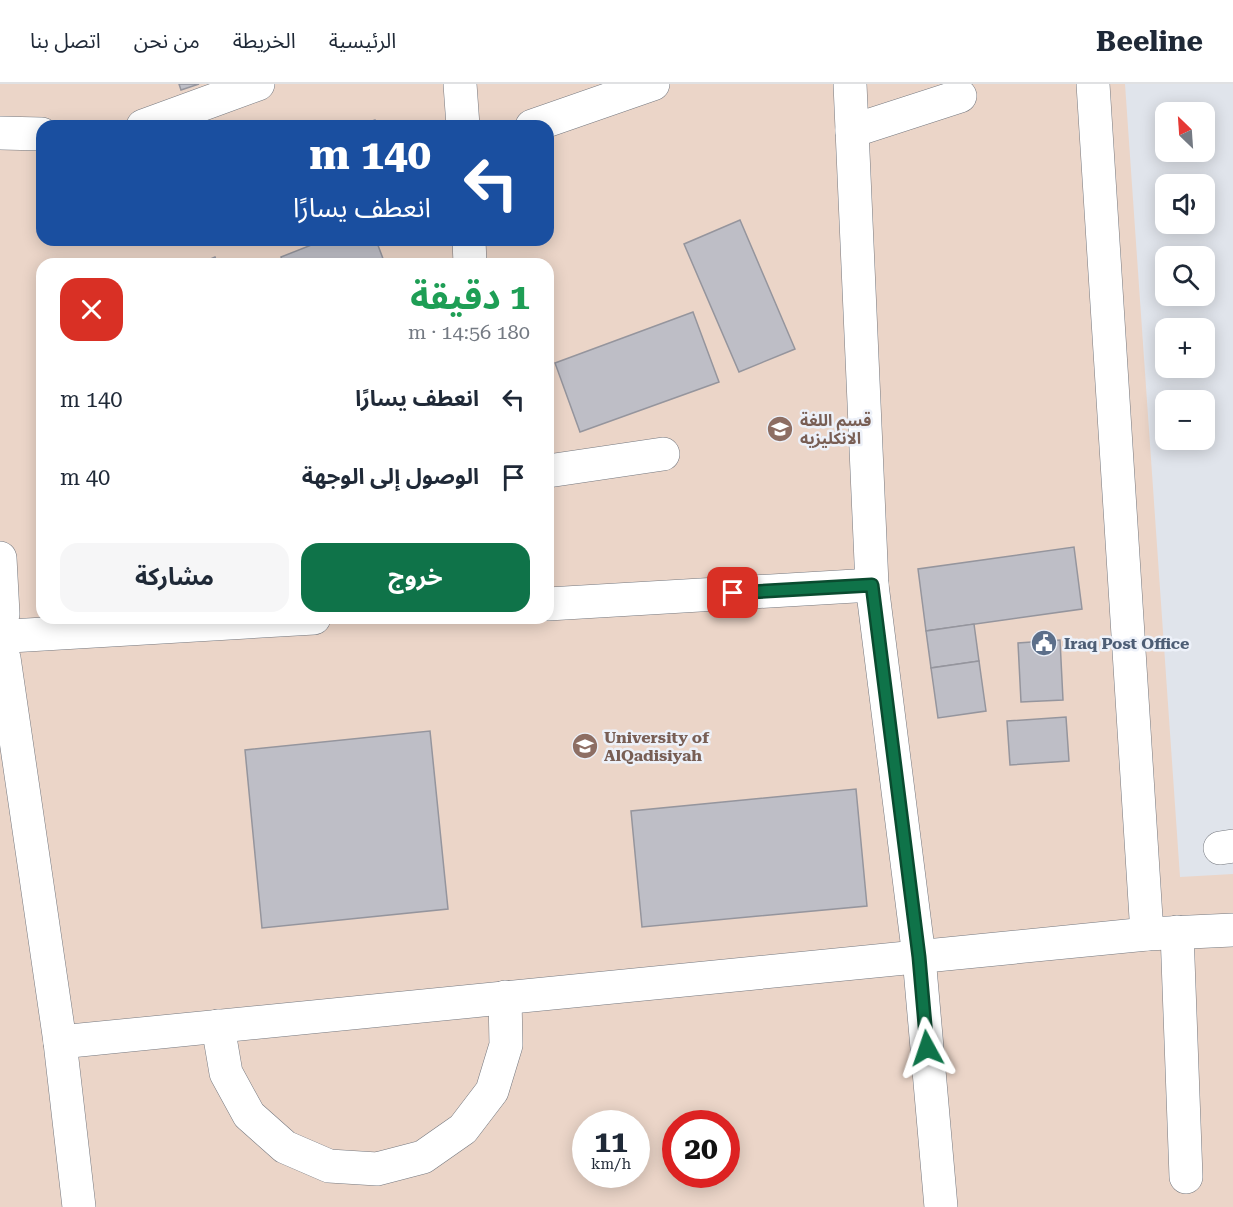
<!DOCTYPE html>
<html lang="ar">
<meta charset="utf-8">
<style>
:root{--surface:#fff;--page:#f6f6f7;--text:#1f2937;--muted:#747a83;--line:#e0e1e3;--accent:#0f7349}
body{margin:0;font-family:"Roboto Serif","Noto Sans Arabic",serif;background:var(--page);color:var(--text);direction:rtl;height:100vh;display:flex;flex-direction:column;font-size:22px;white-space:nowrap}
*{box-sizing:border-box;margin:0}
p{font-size:20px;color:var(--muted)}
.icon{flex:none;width:33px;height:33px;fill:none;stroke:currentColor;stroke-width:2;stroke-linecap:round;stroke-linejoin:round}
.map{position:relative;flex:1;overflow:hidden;direction:ltr}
.details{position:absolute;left:36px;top:174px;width:518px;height:366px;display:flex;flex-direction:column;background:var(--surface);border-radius:18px;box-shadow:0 3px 15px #0003;direction:rtl}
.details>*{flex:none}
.banner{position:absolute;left:36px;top:36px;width:518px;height:126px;border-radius:18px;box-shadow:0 3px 15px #0003;direction:rtl;background:#1a4fa0;color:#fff;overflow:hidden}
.needle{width:39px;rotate:335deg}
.buttons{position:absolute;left:1155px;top:18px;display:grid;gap:12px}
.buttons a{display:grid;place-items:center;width:60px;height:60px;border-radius:12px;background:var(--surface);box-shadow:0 3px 15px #0003;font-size:30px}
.speed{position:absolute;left:572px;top:1026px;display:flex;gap:12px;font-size:30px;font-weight:700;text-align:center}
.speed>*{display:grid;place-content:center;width:78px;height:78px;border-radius:50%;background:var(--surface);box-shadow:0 3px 15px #0003;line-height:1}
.speed small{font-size:15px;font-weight:400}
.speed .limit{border:9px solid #d22;background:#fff;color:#111}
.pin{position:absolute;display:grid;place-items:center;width:51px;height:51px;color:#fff;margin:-26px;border-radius:12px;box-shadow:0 3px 9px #0006}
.me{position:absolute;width:66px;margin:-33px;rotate:355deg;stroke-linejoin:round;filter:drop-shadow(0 0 4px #0008)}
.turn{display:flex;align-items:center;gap:21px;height:126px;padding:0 24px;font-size:27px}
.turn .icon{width:78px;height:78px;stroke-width:2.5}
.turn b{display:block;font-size:42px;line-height:51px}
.round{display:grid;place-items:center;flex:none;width:63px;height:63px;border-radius:18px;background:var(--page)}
.overview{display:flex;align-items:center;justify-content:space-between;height:102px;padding:0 24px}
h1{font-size:36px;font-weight:700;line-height:45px;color:#1e9e55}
.action{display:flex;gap:12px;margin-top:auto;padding:12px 24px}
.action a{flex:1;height:69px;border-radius:18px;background:var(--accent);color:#fff;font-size:24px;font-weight:700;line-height:69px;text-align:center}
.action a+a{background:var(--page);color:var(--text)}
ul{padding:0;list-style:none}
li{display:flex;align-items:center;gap:18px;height:78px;padding:0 24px}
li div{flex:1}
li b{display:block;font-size:22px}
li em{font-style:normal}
header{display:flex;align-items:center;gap:36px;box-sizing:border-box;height:84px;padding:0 30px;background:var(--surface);border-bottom:2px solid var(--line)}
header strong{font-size:28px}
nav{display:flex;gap:33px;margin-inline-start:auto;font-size:21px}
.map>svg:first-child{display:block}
.education{fill:#ebd5c8;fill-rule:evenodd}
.building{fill:#bebec6;stroke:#95959d;stroke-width:1.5}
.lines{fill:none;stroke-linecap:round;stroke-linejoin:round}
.minor-casing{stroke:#75787f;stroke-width:34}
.minor{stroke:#fff;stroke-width:33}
.route-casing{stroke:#0a4b2f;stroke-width:15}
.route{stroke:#0f7349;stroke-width:10}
.labels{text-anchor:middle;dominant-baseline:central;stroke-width:5;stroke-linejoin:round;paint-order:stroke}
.education-label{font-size:16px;font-weight:bold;fill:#785e54;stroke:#edf1f9;text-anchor:start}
.service-label{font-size:16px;font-weight:bold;fill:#4e5e75;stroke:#edf1f9;text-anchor:start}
</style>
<header>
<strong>Beeline</strong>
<nav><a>الرئيسية</a><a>الخريطة</a><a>من نحن</a><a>اتصل بنا</a></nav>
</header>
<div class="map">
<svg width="1233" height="1123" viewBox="0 0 1233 1123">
<rect width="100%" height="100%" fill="#e0e4eb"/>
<path class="education" d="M0 0H1125L1180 793 1233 790V1123H0ZM42 42H548V156H42ZM42 180H548V534H42ZM585 1040H636V1090H585ZM675 1040H726V1090H675Z"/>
<g class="building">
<polygon points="179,0 199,0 181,6"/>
<polygon points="375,36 377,42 358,42"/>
<polygon points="740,136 795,265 739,288 684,160"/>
<polygon points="324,156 376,156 385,180 283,180 281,173"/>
<polygon points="215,173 218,180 199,180"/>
<polygon points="693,228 719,298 580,348 555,279"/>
<polygon points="1074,463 1082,525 926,547 918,485"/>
<polygon points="974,540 979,577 931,584 926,547"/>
<polygon points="1060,556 1063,616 1021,618 1018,559"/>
<polygon points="979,577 986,627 938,634 931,584"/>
<polygon points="1066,633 1069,677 1010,681 1007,637"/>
<polygon points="430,647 448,825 262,844 245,666"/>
<polygon points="856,705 867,822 642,843 631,727"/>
</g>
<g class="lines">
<g class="minor-casing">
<g id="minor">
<polyline points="460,0 463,42"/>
<polyline points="850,0 872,501 919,873 941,1123"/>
<polyline points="1093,0 1147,850"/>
<polyline points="143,42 258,0"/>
<polyline points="532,42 653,0"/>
<polyline points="852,47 960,12"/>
<polyline points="0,49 42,50"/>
<polyline points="469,156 470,180"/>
<polyline points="548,387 663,370"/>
<polyline points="0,474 3,530"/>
<polyline points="548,520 872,501"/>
<polyline points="10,552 314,534"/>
<polyline points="4,574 60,958 79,1123"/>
<polyline points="1220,764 1233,762"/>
<polyline points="1177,848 1186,1093"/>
<polyline points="218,942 226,989 249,1031 285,1063 329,1082 377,1085 423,1073 463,1045 492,1007 506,961 505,913"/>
<polyline points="60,958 1147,850 1233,846"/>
</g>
</g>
<use href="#minor" class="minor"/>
</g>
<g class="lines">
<g class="route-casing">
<polyline id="route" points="733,509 872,501 919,873 927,964"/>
</g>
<use href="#route" class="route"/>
</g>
<defs>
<g id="university-disc" transform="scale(1.35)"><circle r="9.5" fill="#8d6e63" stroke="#edf1f9"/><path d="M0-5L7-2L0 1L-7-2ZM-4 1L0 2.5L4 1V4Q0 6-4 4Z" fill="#fff"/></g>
<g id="civic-disc" transform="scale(1.35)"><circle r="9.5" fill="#5c6f8a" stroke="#edf1f9"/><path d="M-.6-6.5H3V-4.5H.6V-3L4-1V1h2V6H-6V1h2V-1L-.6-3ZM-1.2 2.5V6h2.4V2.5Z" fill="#fff"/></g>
</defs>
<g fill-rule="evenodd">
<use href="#university-disc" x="780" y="345"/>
<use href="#civic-disc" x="1044" y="559"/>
<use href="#university-disc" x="585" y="662"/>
</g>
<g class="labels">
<g class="education-label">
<text x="800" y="336">قسم اللغة<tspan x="800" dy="18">الانكليزيه</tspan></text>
<text x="604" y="653">University of<tspan x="604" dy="18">AlQadisiyah</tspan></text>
</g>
<g class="service-label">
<text x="1064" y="559">Iraq Post Office</text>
</g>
</g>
</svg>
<div class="buttons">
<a><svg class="needle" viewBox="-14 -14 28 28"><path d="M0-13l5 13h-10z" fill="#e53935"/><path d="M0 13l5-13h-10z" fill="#747a83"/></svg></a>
<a><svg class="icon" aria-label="sound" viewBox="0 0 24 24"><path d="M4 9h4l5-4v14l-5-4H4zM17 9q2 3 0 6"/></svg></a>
<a><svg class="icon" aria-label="search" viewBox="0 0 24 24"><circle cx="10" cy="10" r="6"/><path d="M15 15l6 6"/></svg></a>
<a>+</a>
<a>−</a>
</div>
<div class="speed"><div>11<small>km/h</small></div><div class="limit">20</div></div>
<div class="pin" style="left:733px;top:509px;background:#d93025"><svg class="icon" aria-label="arrive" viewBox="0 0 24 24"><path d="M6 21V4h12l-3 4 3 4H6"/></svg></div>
<svg class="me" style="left:927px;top:964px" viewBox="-20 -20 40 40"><path d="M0-17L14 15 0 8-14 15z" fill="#0f7349" stroke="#fff" stroke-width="4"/></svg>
<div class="banner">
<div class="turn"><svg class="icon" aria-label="left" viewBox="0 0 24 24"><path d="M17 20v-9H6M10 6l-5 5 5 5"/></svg><div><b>140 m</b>انعطف يسارًا</div></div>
</div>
<section class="details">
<div class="overview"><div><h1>1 دقيقة</h1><p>180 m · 14:56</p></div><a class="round" style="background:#d93025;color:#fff"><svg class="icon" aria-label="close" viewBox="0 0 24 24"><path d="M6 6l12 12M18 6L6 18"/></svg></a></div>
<ul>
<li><svg class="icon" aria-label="left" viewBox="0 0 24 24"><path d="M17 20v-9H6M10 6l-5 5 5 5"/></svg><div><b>انعطف يسارًا</b></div><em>140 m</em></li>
<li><svg class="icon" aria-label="arrive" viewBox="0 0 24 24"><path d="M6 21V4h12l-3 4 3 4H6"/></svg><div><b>الوصول إلى الوجهة</b></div><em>40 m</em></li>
</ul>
<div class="action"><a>خروج</a><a>مشاركة</a></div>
</section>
</div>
